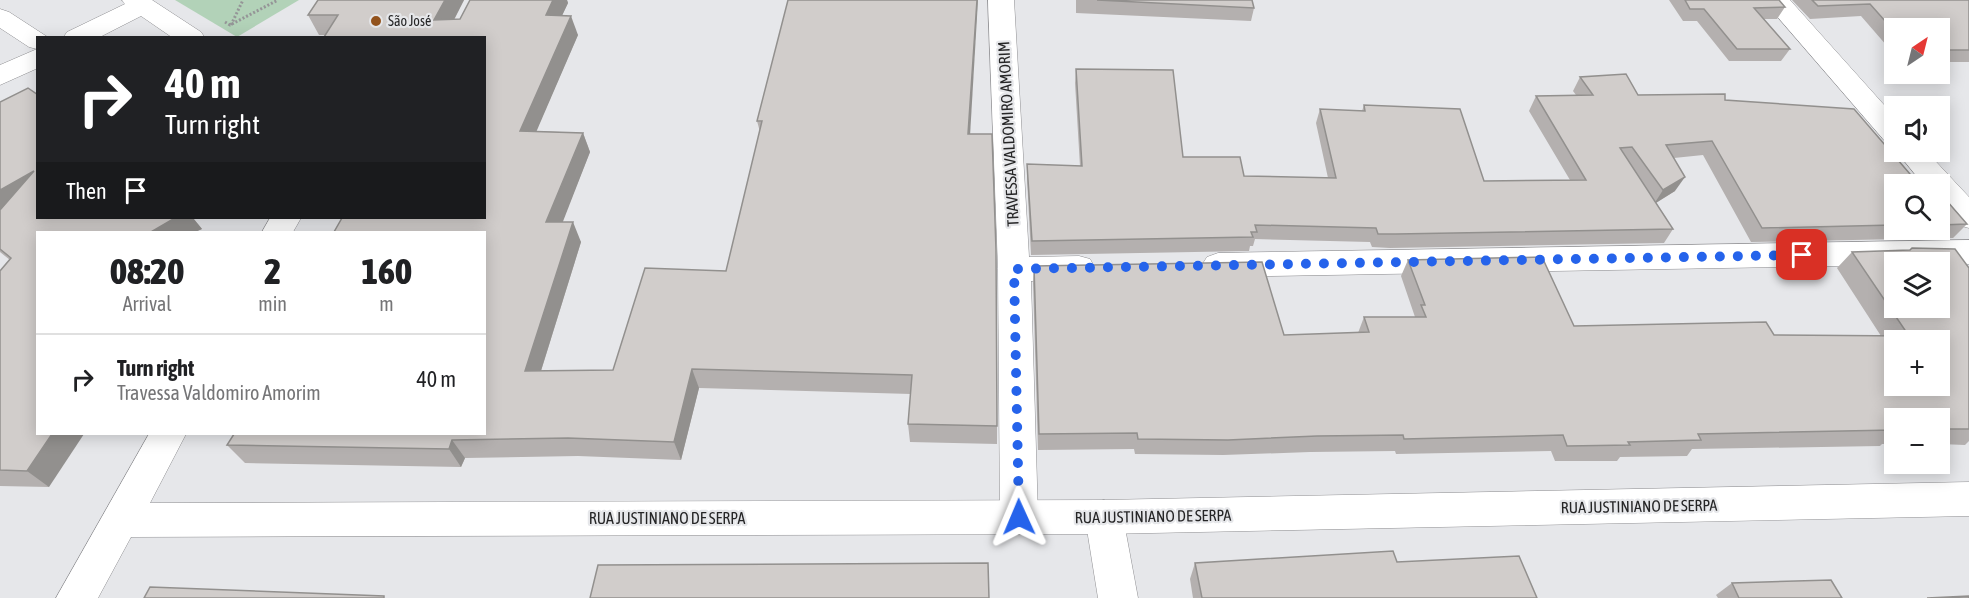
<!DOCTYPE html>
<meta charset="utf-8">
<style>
:root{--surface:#fff;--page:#f6f6f6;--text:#202124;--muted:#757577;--line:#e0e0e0}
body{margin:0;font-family:"Asap Condensed",sans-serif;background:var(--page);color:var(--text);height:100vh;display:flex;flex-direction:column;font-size:22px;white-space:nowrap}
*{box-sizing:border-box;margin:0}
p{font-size:20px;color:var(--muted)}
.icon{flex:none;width:33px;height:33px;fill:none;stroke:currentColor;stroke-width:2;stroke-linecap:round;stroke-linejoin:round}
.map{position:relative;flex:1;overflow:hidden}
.drawer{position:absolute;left:36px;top:231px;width:450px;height:204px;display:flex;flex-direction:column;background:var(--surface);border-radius:0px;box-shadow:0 3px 15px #0003}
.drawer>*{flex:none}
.hud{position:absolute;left:36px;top:36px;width:450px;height:183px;border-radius:0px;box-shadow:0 3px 15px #0003;background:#202124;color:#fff;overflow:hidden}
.needle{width:39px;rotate:35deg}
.fabs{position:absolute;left:1884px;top:18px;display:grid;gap:12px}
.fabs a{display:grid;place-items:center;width:66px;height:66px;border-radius:0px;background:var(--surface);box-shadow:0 3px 15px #0003;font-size:30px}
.pin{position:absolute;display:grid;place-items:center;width:51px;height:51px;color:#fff;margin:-26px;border-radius:12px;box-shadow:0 3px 9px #0006}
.me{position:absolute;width:66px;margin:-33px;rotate:359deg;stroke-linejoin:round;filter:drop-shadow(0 0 4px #0008)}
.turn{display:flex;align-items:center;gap:21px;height:126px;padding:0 30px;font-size:27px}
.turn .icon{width:78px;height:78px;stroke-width:2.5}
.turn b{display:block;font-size:42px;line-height:51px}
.then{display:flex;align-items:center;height:57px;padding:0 30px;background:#0003;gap:12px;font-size:22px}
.eta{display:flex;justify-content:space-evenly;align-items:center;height:102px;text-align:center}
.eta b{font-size:36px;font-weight:800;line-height:42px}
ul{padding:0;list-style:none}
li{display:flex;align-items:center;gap:18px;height:90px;padding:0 30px;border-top:2px solid var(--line)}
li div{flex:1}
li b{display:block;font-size:22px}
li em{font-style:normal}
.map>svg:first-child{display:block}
.green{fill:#b2d2b8}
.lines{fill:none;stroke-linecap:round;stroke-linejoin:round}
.street-casing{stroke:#8f8f92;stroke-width:1}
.secondary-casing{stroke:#8f8f92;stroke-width:1}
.path{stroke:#959597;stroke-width:3;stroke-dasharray:2 2;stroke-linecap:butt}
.street{fill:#fff;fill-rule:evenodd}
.secondary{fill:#fff;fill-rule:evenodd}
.wall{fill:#b4b0af}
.shaded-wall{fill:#92908e}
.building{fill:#d1cdcb;stroke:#92908e;stroke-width:1.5;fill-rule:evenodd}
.route{stroke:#2563eb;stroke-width:10;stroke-dasharray:0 18}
.poi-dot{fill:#93531d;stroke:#e6e7ea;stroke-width:2}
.labels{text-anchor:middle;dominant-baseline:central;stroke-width:4.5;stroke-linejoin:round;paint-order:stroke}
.far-poi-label{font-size:14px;fill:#262627;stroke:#e6e7ea;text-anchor:start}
.street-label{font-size:16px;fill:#262627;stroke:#e6e7ea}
</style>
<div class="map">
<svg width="1969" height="598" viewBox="0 0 1969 598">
<rect width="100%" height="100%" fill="#e6e7ea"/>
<polygon class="green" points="175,0 299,0 237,37"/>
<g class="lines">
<g class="street-casing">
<g id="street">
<polygon points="988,0 1014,0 1029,257 1079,256 1090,259 1095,268 1090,277 1079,280 1031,281 1038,517 1033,529 1019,534 1005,529 1000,517 998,269"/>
<polygon points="1763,0 1790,0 1894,116 1894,142 1884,140"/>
<polygon points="1897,152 1927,152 1969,197 1969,228 1958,225 1940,204 1940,184 1923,184"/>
<polygon points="1969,240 1969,264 1894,262 1894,265 1218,277 1207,273 1202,265 1207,257 1218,253"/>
<polygon points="1104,500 1118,505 1123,517 1138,598 1098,598 1085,517 1090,505"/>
</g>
</g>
<g class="secondary-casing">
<g id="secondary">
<polygon points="122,0 152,0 201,32 205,38 173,38 141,16 98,38 63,38 67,32 125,4"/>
<polygon points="0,9 9,12 49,38 38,38 38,68 0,85 0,65 37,49 29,47 0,28"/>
<polygon points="270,218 301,218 293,232 262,232"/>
<polygon points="149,434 186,434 150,503 1104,500 1969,482 1969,516 1104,534 131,537 98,598 56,598"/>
</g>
</g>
<g class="path">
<polyline points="225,22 230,25 278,0"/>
<polyline points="231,25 243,0"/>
</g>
<use href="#street" class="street"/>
<use href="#secondary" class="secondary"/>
</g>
<g class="wall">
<polygon points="318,0 464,0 454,20 460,19 470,0 567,0 568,3 562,15 578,35 536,131 583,133 590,152 562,222 581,242 541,371 613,370 726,271 760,132 757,121 970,134 997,426 997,444 910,442 908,424 911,394 699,388 681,460 578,456 465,458 461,467 245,463 227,445 484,434 484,38 325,38 325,35 319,35 308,15"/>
<polygon points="1076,0 1252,0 1254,8 1251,21 1076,13"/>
<polygon points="1669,0 1779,0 1785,7 1777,19 1764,19 1790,49 1781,61 1729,61 1697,21 1683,21"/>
<polygon points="1792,0 1969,0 1969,62 1940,62 1940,28 1894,28 1894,54 1861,16 1810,19"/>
<polygon points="1076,69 1183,157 1244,176 1328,178 1316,123 1320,109 1362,111 1364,105 1484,181 1570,180 1529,111 1536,96 1576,95 1573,91 1580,77 1638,95 1725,100 1894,184 1894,230 1940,230 1940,193 1967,224 1953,238 1751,242 1703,155 1674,158 1675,191 1656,203 1673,229 1664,243 1390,248 1372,247 1370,242 1255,239 1253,246 1250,246 1249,251 1031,255 1027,178 1027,164 1080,166 1075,83"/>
<polygon points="0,102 38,218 193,218 202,229 195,232 38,232 49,487 0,486 0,271 10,260 0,252"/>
<polygon points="1852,252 1969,268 1969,441 1965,445 1940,444 1940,418 1894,418 1894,444 1882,444 1880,446 1692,449 1687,456 1620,457 1617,461 1555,461 1551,451 1396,454 1395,451 1310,452 1223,455 1135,454 1134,449 1038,450 1033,283 1034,266 1284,335 1358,333 1364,317 1415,317 1401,276 1408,260 1574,326 1774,335 1881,336 1837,268"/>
<polygon points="1397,562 1537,598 1193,598 1190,579 1195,563"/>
<polygon points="1732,583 1842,598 1718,598 1716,595"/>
</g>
<g class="shaded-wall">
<polygon points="445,0 464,0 445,37 434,20"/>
<polygon points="552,0 567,0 568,3 553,35 546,15"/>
<polygon points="977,0 978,0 969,153 968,134"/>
<polygon points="571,16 578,35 528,151 520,131"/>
<polygon points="583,133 590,152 555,242 546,222"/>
<polygon points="34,171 0,219 0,190"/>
<polygon points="1685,177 1675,191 1654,204 1663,190"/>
<polygon points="175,218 193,218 202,229 195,232 151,232"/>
<polygon points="573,222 581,242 535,390 525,371"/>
<polygon points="692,369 699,388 681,460 674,442"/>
<polygon points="52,434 84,434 49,487 27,471"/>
<polygon points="452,440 465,458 461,467 449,449"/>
</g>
<g class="building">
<polygon points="318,0 445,0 434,20 460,19 470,0 553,0 546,15 571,16 520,131 583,133 546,222 573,222 525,371 613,370 645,268 726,271 762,121 757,121 788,0 977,0 968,134 992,134 996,250 997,426 908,424 912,375 692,369 674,442 568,438 452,440 449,449 227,445 234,434 484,434 484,232 334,232 342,218 484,218 484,38 324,37 338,15 308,15"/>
<polygon points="1097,0 1252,0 1254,8"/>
<polygon points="1685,0 1779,0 1785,7 1754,8 1790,49 1737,49 1704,9 1690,9"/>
<polygon points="1812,0 1969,0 1969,50 1940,50 1940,28 1894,28 1894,31 1870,4 1818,6"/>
<polygon points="1076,69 1173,70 1183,157 1240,157 1244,176 1336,178 1320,109 1365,111 1364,105 1460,109 1484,181 1586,180 1536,96 1593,95 1580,77 1626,74 1638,95 1725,94 1725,100 1854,109 1916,181 1929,180 1932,184 1894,184 1894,225 1762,228 1712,141 1666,145 1685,177 1663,190 1632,147 1620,148 1673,229 1396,234 1378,234 1376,228 1255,225 1257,232 1251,232 1253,237 1032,241 1027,164 1082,166"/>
<polygon points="28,88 38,95 38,218 175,218 151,232 38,232 38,434 52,434 27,471 0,470 0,271 11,258 0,249 0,210 34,171 0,190 0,102"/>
<polygon points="1940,193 1967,224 1940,225"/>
<path d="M1912 248 1955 249 1969 268V429H1940V418H1894V430L1698 434 1701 440 1628 442 1630 445 1567 446 1563 435 1404 439 1403 435 1317 436 1228 440 1138 439 1137 433 1039 434 1034 266 1262 262 1284 335 1369 332 1364 317H1426L1421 305H1425L1408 260 1542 257 1574 326 1766 322 1774 335 1909 336 1852 252 1910 250ZM1894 262H1940V308H1894ZM1894 340H1940V386H1894Z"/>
<polygon points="1393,551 1397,562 1519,556 1537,598 1202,598 1195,563"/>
<polygon points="988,563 989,598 590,598 598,565"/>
<polygon points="1831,580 1842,598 1739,598 1732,583"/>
<polygon points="150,587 384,596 384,598 144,598"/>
<polygon points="1969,596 1969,598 1927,598"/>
</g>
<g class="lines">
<polyline class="route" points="1019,517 1014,269 1802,255"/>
</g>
<circle class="poi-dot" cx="376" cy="21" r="6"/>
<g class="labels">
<g class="far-poi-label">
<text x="388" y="21">São José</text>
</g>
<g class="street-label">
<text transform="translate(1008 134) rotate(-93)">TRAVESSA VALDOMIRO AMORIM</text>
<text transform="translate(1639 506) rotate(-1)">RUA JUSTINIANO DE SERPA</text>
<text transform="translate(1153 516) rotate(-1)">RUA JUSTINIANO DE SERPA</text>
<text x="667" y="518">RUA JUSTINIANO DE SERPA</text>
</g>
</g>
</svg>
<div class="fabs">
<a><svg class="needle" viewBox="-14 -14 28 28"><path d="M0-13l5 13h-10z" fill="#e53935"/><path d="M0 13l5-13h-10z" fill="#757577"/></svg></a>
<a><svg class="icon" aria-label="sound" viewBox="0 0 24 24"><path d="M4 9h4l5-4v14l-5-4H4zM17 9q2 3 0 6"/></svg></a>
<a><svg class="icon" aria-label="search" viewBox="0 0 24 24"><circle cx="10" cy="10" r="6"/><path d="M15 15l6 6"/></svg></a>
<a><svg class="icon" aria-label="layers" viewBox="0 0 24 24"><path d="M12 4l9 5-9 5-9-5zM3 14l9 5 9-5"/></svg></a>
<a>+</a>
<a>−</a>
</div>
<div class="pin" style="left:1802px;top:255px;background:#d93025"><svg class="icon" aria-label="arrive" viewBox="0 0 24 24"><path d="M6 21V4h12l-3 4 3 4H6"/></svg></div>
<svg class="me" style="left:1019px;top:517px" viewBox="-20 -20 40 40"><path d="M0-17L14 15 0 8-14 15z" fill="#2563eb" stroke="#fff" stroke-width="4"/></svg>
<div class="hud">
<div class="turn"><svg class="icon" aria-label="right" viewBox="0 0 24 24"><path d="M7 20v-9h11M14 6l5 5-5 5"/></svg><div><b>40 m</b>Turn right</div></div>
<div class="then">Then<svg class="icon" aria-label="arrive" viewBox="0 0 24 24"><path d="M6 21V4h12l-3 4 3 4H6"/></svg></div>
</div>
<section class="drawer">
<div class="eta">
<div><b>08:20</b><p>Arrival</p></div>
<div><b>2</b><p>min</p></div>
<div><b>160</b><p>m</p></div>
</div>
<ul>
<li><svg class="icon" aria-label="right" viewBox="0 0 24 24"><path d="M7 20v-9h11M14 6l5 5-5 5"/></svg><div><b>Turn right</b><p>Travessa Valdomiro Amorim</p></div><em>40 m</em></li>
</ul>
</section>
</div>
